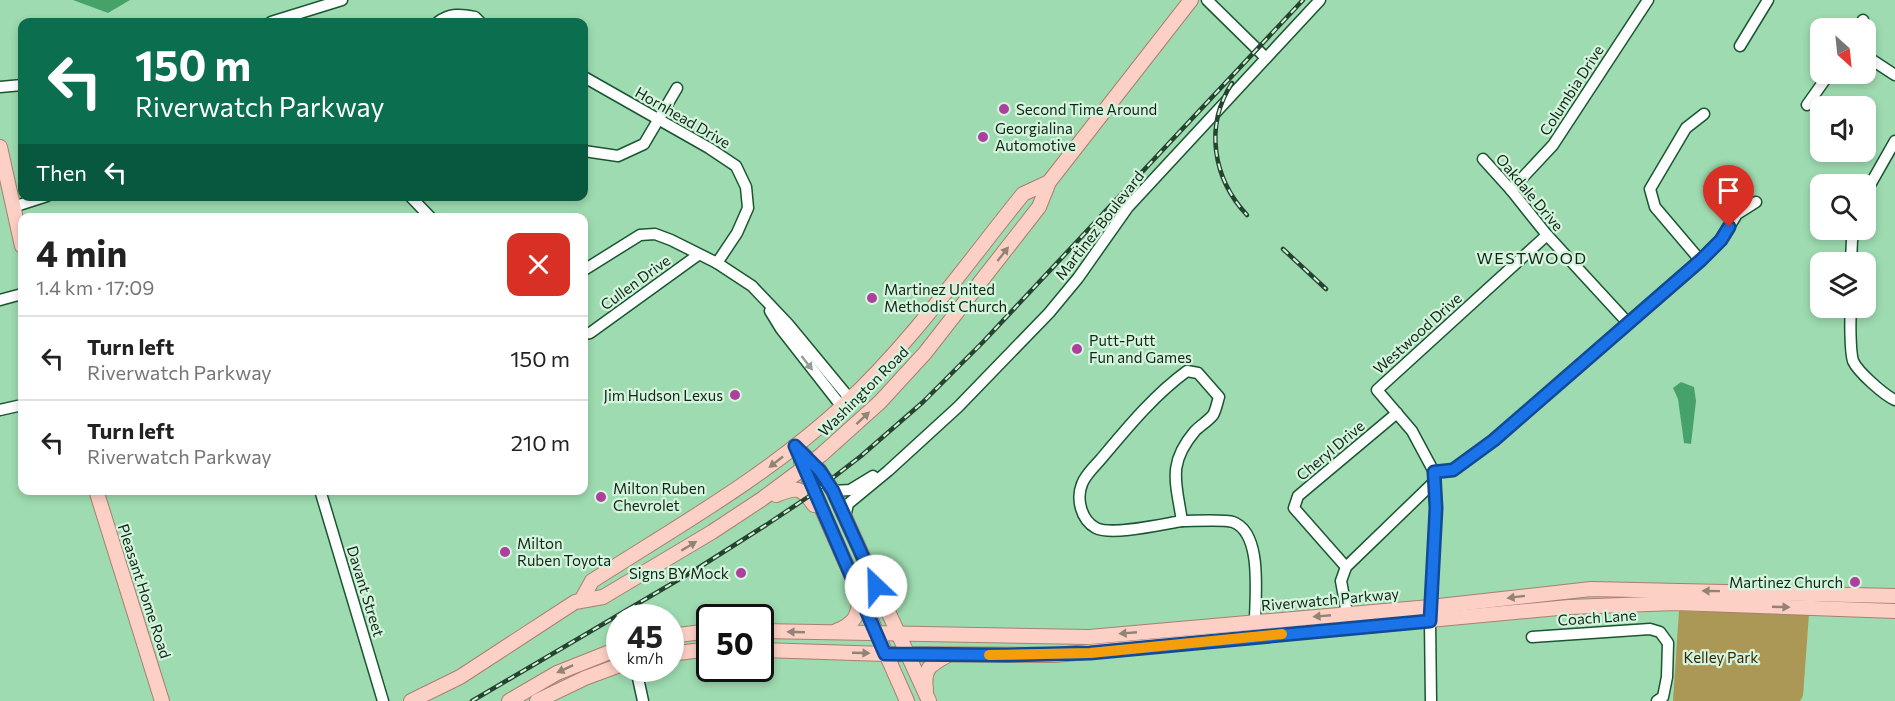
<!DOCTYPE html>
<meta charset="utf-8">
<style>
:root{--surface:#fff;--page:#f6f6f6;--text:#222;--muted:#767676;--line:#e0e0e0}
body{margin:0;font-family:Commissioner,sans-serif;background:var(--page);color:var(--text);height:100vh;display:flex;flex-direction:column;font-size:22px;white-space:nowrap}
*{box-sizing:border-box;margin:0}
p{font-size:20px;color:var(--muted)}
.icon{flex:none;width:33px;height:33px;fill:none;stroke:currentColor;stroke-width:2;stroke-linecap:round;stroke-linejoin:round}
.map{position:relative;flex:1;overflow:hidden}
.drawer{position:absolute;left:18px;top:213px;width:570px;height:282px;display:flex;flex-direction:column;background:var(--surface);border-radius:12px;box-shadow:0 3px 9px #0003}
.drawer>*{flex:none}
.top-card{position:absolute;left:18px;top:18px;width:570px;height:183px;border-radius:12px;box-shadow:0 3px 9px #0003;background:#0b6e4f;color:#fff;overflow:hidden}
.needle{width:39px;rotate:153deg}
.buttons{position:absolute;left:1810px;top:18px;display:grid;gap:12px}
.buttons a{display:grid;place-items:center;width:66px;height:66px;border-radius:12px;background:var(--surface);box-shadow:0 3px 9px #0003;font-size:30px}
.speed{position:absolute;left:606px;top:604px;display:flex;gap:12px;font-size:30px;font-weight:700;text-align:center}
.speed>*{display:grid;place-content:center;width:78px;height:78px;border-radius:50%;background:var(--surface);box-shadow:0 3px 9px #0003;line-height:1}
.speed small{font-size:15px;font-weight:400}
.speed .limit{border:3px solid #111;border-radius:9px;background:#fff;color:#111}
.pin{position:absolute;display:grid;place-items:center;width:51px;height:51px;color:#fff;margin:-62px -26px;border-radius:50% 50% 50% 0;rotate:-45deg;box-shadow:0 0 6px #0007}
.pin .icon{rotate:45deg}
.me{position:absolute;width:66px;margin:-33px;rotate:336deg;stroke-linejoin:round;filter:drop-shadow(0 0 4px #0008)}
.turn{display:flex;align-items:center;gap:21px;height:126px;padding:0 18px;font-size:27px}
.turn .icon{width:78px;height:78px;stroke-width:2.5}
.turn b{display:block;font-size:42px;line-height:51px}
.then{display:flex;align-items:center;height:57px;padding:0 18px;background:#0003;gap:12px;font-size:22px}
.round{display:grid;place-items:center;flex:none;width:63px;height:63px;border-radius:12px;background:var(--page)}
.summary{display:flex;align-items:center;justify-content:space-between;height:102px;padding:0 18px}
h1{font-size:36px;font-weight:700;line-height:45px}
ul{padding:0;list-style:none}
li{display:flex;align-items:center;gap:18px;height:84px;padding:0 18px;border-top:2px solid var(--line)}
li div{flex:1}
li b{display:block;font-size:22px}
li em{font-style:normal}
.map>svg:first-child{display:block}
.green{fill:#ab9857}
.water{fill:#47a269}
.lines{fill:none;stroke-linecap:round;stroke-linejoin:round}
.minor-casing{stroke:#195632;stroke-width:13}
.major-casing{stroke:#a8806e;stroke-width:16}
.minor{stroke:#fff;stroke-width:10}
.major{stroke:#fdd0c5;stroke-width:14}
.rail-casing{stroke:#25442f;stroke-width:4.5}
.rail{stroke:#d6f4dd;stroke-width:2;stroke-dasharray:7;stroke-linecap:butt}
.oneway{fill:#918476}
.oneway2{fill:#929d96}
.route-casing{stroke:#114b97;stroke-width:15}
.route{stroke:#1a73e8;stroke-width:10}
.slow{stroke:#f59e0b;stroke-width:10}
.poi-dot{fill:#ad409e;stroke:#d6f4dd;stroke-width:2}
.labels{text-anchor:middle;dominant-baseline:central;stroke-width:4.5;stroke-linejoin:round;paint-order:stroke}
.street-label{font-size:15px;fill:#0d2616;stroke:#d6f4dd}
.poi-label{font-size:15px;fill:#0d2616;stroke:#d6f4dd;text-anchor:start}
.park-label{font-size:15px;fill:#342800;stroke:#d6f4dd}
.neighbourhood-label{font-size:16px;letter-spacing:1.5px;fill:#0d2616;stroke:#d6f4dd}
</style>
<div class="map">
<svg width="1895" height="701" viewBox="0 0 1895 701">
<rect width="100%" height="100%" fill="#9edbb0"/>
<polygon class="green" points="1679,611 1809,614 1803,696 1800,701 1673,701"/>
<g class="water">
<polygon points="73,0 130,0 108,13"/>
<polygon points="1681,382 1694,387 1696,401 1691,444 1684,443 1678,399 1673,388"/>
</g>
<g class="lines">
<g class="minor-casing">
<g id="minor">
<polyline points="1207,0 1266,58"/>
<polyline points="271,22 342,0"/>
<path d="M438 22C450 13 461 14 475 17L480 22"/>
<polyline points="1858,28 1863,20"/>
<polyline points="1740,46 1768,0"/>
<polyline points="1866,56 1895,75"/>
<polyline points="584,77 709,148 736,166 746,187 748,208 737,233 717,263"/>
<polyline points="0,87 22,85"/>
<polyline points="1807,105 1829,74"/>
<polyline points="584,151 618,156 644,144 677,88"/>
<polyline points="1483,159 1511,190 1547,235 1628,323"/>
<polyline points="1511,190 1553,145 1648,0"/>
<polyline points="1866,192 1895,141"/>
<polyline points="410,196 431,218"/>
<polyline points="13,207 47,196"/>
<polyline points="1700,260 1655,207 1650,189 1686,128 1704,114"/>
<polyline points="1851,262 1852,240 1855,230"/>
<polyline points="584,270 640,235 655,234 671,240 717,263 752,286 788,324 850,399"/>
<polyline points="0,300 22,294"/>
<path d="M1851 308C1850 319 1850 351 1853 361 1858 372 1884 395 1895 400"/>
<polyline points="770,311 781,329 842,407"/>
<polyline points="584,334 590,333 698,255"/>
<path d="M1187 371 1198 373 1219 397C1217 403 1216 410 1213 415 1208 421 1200 426 1195 431 1167 464 1176 482 1182 521 1163 524 1112 536 1096 528 1081 520 1076 499 1082 484 1085 475 1095 466 1101 459 1127 428 1154 395 1187 371Z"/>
<polyline points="0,410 22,405"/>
<polyline points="1434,472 1453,470 1494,440 1700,260 1721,240 1737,214 1756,202"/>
<polyline points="320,490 383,701"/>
<polyline points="833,491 850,490 873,476"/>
<polyline points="845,517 848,504 888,471 958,407 1049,313 1078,278 1128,207 1320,0"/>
<path d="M1182 521C1193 521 1225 519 1233 522 1263 533 1255 596 1255 622"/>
<polyline points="1346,567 1294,508 1298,496 1397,413"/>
<polyline points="1347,613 1341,581 1346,567 1435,481"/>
<polyline points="1532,637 1650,629 1660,632 1668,643 1667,677 1663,697 1657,701"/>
<polyline points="636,669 643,701"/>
<polyline points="1431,701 1430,621 1436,508 1434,472 1412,431 1377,390 1547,235"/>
</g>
</g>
<g class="major-casing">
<g id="major">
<polyline points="0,147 22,246"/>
<polyline points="795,446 820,471 833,491 929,701"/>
<polyline points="801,462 907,701"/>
<polyline points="96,490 162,701"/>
<path d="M776 495C796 487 801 486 814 505"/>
<path d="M582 599 592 581C678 526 767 476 843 406 911 343 965 266 1023 194L1049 182"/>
<polyline points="760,631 1089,637 1430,607 1591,589 1895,596"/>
<path d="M836 631C855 624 859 615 859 596"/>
<polyline points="670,636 710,631"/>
<polyline points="760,650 885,654 1055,655 1569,607 1676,603 1895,611"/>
<polyline points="670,654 710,649"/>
<path d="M926 690C923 668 930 665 948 655"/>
<polyline points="411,701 460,677 575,602 603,597 712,532 762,499 821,455 880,402 925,353 1039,207 1049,182 1191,0"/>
<polyline points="509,701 557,673 620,648"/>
<polyline points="537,701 585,678 620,665"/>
</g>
</g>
<use href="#minor" class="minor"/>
<use href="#major" class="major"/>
<g class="rail-casing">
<g id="rail">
<path d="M1232 83C1204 126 1213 179 1247 215"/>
<polyline points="1283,249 1326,289"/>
<polyline points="472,701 695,570 766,525 808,497 861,456 923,402 983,342 1303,0"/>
</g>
</g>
<use href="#rail" class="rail"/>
</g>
<defs><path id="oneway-solid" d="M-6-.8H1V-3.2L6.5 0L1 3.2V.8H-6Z" transform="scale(1.5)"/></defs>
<g class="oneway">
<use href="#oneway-solid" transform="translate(1003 254) rotate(-52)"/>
<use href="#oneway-solid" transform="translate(863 418) rotate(-43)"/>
<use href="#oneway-solid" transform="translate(776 462) rotate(142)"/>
<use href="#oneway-solid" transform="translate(689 546) rotate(-31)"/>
<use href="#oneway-solid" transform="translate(1711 591) rotate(-179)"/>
<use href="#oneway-solid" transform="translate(1516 597) rotate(173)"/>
<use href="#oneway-solid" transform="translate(1781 607) rotate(2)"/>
<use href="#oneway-solid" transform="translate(1322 616) rotate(175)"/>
<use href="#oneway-solid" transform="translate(796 632) rotate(-178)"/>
<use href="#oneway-solid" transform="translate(1128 633) rotate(175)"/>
<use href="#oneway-solid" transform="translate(861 653) rotate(2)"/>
<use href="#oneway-solid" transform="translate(565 669) rotate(155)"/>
</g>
<use class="oneway2" href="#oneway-solid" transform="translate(807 363) rotate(52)"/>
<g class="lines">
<g class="route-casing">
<polyline id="route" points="876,586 833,491 820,471 795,446 885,654 1007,655 1090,653 1430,621 1436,508 1434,472 1453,470 1494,440 1701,260 1721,240 1729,227"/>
</g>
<use href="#route" class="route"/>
<polyline class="slow" points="989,655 1090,653 1282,634"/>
</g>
<g class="poi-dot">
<circle cx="1004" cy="109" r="6"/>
<circle cx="983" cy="137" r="6"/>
<circle cx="872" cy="298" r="6"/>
<circle cx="1077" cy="349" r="6"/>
<circle cx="735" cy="395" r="6"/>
<circle cx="601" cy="497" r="6"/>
<circle cx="505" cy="552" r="6"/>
<circle cx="741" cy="573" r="6"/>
<circle cx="1855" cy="582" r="6"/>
</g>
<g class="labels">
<g class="street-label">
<text transform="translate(1571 90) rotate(-57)">Columbia Drive</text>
<text transform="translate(683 117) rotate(30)">Hornhead Drive</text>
<text transform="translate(1530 192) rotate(50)">Oakdale Drive</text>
<text transform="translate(1099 225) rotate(-52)">Martinez Boulevard</text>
<text transform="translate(635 282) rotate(-36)">Cullen Drive</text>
<text transform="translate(1417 333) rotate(-42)">Westwood Drive</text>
<text transform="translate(863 391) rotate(-45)">Washington Road</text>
<text transform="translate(1330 450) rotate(-40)">Cheryl Drive</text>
<text transform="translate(145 591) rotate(72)">Pleasant Home Road</text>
<text transform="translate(366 591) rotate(73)">Davant Street</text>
<text transform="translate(1330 599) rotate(-5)">Riverwatch Parkway</text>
<text transform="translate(1597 617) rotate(-4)">Coach Lane</text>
</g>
<g class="poi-label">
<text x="1016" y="109">Second Time Around</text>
<text x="995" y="128">Georgialina<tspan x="995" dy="17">Automotive</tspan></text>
<text x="884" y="289">Martinez United<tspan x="884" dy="17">Methodist Church</tspan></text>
<text x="1089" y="340">Putt-Putt<tspan x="1089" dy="17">Fun and Games</tspan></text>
<text x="723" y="395" text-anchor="end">Jim Hudson Lexus</text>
<text x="613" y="488">Milton Ruben<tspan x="613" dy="17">Chevrolet</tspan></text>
<text x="517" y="543">Milton<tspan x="517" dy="17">Ruben Toyota</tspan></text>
<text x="729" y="573" text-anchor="end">Signs BY Mock</text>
<text x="1843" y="582" text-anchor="end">Martinez Church</text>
</g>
<g class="park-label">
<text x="1721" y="657">Kelley Park</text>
</g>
<g class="neighbourhood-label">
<text x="1532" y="257">WESTWOOD</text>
</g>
</g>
</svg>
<div class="buttons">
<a><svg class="needle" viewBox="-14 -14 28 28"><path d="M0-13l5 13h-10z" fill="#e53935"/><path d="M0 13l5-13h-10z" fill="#767676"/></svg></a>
<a><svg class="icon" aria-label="sound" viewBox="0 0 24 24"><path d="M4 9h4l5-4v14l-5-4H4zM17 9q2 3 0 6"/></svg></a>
<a><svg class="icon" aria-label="search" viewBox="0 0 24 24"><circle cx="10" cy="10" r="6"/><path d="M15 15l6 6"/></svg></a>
<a><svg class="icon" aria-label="layers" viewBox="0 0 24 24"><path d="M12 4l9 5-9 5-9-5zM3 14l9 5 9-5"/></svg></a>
</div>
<div class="speed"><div>45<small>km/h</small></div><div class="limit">50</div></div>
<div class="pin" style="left:1729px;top:227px;background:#d93025"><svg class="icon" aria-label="arrive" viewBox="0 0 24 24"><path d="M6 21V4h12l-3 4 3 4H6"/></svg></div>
<svg class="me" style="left:876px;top:586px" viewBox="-20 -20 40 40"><circle r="19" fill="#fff"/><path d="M0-13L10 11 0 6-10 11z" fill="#1a73e8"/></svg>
<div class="top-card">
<div class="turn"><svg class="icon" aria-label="left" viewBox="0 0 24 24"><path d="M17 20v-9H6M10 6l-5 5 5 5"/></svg><div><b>150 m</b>Riverwatch Parkway</div></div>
<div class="then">Then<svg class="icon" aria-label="left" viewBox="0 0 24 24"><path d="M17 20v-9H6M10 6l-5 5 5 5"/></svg></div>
</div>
<section class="drawer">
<div class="summary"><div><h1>4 min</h1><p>1.4 km · 17:09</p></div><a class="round" style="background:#d93025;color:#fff"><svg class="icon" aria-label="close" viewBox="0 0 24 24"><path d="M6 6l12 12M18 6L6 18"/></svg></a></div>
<ul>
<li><svg class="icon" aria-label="left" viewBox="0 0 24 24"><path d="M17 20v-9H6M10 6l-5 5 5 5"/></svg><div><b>Turn left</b><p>Riverwatch Parkway</p></div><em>150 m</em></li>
<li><svg class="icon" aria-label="left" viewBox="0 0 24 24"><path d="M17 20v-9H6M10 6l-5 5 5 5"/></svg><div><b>Turn left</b><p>Riverwatch Parkway</p></div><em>210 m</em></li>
</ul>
</section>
</div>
